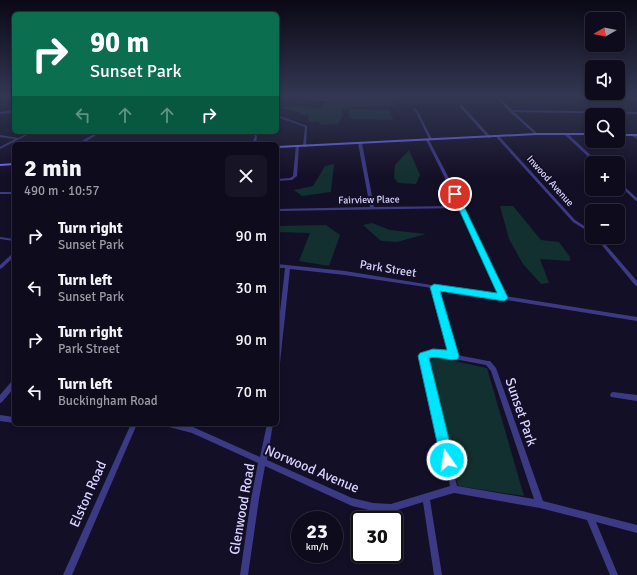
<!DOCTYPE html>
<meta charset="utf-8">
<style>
:root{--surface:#0e0b1c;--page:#171425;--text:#f1f3f6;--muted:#9b9ba3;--line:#2e2b3b}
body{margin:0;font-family:Signika,sans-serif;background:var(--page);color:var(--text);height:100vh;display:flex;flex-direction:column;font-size:15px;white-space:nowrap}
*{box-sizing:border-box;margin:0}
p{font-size:13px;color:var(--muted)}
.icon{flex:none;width:22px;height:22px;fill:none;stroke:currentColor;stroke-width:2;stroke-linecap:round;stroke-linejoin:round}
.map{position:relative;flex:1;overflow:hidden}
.sheet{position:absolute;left:12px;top:142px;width:267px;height:284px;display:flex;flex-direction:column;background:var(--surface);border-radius:6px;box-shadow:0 2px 6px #0003,0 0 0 1px var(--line)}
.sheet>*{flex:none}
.top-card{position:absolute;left:12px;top:12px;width:267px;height:122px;border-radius:6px;box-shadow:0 2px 6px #0003,0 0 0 1px var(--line);background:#0b6e4f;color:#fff;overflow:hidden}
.needle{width:26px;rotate:261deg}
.buttons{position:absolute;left:585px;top:12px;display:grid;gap:8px}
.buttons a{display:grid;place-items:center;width:40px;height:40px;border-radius:6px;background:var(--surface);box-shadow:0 2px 6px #0003,0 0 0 1px var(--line);font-size:20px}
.speed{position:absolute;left:291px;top:511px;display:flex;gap:8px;font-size:20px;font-weight:700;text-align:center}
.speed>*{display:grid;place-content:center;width:52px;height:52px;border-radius:50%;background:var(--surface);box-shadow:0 2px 6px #0003,0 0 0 1px var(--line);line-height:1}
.speed small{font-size:10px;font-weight:400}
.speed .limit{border:2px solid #111;border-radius:6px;background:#fff;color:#111}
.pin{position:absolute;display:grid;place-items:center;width:34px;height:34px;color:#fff;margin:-17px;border:2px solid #fff;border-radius:50%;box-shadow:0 1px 4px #0007}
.me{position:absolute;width:44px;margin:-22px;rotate:347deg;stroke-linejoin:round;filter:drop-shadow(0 0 3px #0008)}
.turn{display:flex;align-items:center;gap:14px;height:84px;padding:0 12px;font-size:18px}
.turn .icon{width:52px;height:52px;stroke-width:2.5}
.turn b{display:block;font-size:28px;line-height:34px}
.lanes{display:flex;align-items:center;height:38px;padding:0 12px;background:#0003;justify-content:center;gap:20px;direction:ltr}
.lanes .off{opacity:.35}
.round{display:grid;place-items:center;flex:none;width:42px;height:42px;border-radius:6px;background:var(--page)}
.headline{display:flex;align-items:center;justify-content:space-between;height:68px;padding:0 12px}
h1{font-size:24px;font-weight:700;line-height:30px}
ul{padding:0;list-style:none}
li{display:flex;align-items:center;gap:12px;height:52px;padding:0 12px}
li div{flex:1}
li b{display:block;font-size:15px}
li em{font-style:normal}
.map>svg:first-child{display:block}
.green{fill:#12302f}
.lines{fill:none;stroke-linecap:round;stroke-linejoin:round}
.stream{stroke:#0c2248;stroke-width:1}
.minor{fill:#3d3a85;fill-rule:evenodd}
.tertiary{fill:#3d3a85;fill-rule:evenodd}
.secondary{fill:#6f6bff;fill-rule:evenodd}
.route{fill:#00e5ff;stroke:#0095a6}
.labels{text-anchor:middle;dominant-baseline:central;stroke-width:4;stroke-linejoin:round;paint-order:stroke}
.far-street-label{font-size:10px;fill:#d9d4ff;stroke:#130f26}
.street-label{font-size:12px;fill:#d9d4ff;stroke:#130f26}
.near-street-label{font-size:14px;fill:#d9d4ff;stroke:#130f26}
</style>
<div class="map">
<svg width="637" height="575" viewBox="0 0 637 575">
<rect width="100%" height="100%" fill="#130f26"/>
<g class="green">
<polygon points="394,97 441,97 393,100 395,106 386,105 340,109 344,114 338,124 321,125 318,121 309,122 308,114 304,116 298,112 278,107 300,106 319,109 321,109 326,101 362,100"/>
<polygon points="349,109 390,110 393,120 350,119"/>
<polygon points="409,150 420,175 416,184 398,183 394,178 395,165"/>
<polygon points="334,164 331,192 302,196 294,190 313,186 325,166"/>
<polygon points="500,206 513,206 541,240 559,242 570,257 570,261 540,259 549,283 541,284 523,264 509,239"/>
<polygon points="372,223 390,230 426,234 397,242 381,241 363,225"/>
<polygon points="326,225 340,235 329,266 299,261 310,233 277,232 277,226"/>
<polygon points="435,357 487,368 524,496 458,486 429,362"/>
</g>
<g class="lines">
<polyline class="stream" points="0,105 14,103"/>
<g class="minor">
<path d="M277 97C293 97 310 100 326 99 346 99 365 97 385 97L325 101Z"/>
<polygon points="496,97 499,97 512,110 637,112 637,114 514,112 537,133 537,134 536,135 510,112"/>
<polygon points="508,97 542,97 541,98"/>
<polygon points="597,97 637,98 637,100 598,98"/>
<polygon points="460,105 462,105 490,136 490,138 488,138 460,107"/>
<path d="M414 108 418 112 432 139 429 140 464 207 505 296 637 317V321L437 289 457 355 488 361H490L496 368 543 501 637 525V533L596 522 618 575H610L587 520 540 508 454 493 430 500 442 575H434L423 502 391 512 373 511 352 506 265 466 259 499 248 575H240L251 499 258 463 192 433 169 427 167 426 166 424H182L193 427 260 457 267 424H273L267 460 352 498 373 503 391 504 450 486 420 356 421 354 433 351 450 354 432 288 345 275 290 269 280 363 279 365H277V338L285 268H277V264L345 271 499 296 461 208 277 211V209L370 207 358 143 360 142 362 143 374 207 459 206 426 140 429 139 416 112 413 109ZM433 355 486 365 491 371 534 499 457 486 426 357Z"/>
<polygon points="14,110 14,112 0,114 0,112"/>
<polygon points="277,115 307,126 306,147 303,146 305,127 277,117"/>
<polygon points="30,132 33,132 0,149 0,147 15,139 0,137 0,135 18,138"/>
<polygon points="252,132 254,132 257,136 256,144 252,144 255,136"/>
<polygon points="565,133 567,133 599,163 595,163 565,135"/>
<polygon points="632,134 634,134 637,137 637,139 632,136"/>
<polygon points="497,136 499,136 575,220 592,231 592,234 573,222 497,138"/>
<polygon points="296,145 299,146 297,176 292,180 277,181 277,179 290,178 293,176"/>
<polygon points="618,181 637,198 637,201 636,201 618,184"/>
<rect x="0" y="192" width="14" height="2"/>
<polygon points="0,237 14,239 14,241 0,239"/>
<polygon points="595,237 599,237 637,281 637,286 635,285"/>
<polygon points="12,254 14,254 14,257 2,268 0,269 0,265"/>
<polygon points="14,380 14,388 2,402 0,403 0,395 12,381"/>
<polygon points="613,392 637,395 637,401 611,397 610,395 611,393"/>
<polygon points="0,415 14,417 14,423 0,421"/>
<polygon points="131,424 137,424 72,575 63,575"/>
</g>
<polygon class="tertiary" points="97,132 101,132 82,144 77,144"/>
<g class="secondary">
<polygon points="536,133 592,133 592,135 536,135 277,148 277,146"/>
<rect x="618" y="134" width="19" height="2"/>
<polygon points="14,163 14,165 0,166 0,164"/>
</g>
</g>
<linearGradient id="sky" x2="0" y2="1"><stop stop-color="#0a0815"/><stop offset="0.54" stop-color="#333752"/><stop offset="1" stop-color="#333752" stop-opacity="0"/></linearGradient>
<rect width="637" height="178" fill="url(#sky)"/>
<path class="route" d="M453 192 458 194 508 298 504 301 440 291 459 356 458 359C448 362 439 355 429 358L454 460 452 464 447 466 442 464 441 460 418 356 420 353 433 349 447 350 430 287 434 284 497 293 452 194Z"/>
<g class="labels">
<g class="far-street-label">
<text transform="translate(550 181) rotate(48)">Inwood Avenue</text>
<text transform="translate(369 200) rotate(-1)">Fairview Place</text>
</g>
<g class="street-label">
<text transform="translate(388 269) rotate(9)">Park Street</text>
</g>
<g class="near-street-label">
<text transform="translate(521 412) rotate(71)">Sunset Park</text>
<text transform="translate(312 469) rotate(23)">Norwood Avenue</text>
<text transform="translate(88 494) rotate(-66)">Elston Road</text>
<text transform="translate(242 509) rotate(-80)">Glenwood Road</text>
</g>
</g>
</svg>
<div class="buttons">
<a><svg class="needle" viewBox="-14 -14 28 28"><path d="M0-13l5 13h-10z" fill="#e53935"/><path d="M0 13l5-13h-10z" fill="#9b9ba3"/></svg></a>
<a><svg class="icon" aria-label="sound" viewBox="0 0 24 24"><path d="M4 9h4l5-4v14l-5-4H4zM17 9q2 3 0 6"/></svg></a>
<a><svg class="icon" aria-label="search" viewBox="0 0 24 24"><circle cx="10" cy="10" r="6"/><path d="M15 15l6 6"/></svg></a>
<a>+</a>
<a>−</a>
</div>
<div class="speed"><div>23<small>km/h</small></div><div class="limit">30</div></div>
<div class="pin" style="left:455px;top:194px;background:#d93025"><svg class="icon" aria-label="arrive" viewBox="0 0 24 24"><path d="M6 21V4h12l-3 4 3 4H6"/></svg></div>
<svg class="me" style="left:447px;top:460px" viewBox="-20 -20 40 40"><circle r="17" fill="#00e5ff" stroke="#fff" stroke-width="3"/><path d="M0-11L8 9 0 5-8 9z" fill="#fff"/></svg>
<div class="top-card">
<div class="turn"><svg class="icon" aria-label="right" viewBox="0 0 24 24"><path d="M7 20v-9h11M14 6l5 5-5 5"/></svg><div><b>90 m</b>Sunset Park</div></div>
<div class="lanes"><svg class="icon off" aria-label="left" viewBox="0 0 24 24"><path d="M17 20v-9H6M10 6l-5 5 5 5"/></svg><svg class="icon off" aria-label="ahead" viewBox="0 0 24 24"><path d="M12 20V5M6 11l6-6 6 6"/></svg><svg class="icon off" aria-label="ahead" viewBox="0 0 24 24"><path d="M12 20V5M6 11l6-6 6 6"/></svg><svg class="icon" aria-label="right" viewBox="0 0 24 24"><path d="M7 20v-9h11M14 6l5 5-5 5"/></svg></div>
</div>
<section class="sheet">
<div class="headline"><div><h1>2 min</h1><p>490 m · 10:57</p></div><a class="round"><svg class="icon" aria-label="close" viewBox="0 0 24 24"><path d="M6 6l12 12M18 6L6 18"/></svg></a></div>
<ul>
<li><svg class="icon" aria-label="right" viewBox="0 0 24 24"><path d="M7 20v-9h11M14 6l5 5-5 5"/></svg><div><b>Turn right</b><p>Sunset Park</p></div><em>90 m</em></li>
<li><svg class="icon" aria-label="left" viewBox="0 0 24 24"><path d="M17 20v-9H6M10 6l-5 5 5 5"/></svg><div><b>Turn left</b><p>Sunset Park</p></div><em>30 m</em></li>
<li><svg class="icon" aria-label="right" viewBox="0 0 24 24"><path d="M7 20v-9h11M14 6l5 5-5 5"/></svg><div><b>Turn right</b><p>Park Street</p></div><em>90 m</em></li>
<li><svg class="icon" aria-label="left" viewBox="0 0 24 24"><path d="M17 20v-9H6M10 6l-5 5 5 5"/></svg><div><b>Turn left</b><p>Buckingham Road</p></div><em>70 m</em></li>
</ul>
</section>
</div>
